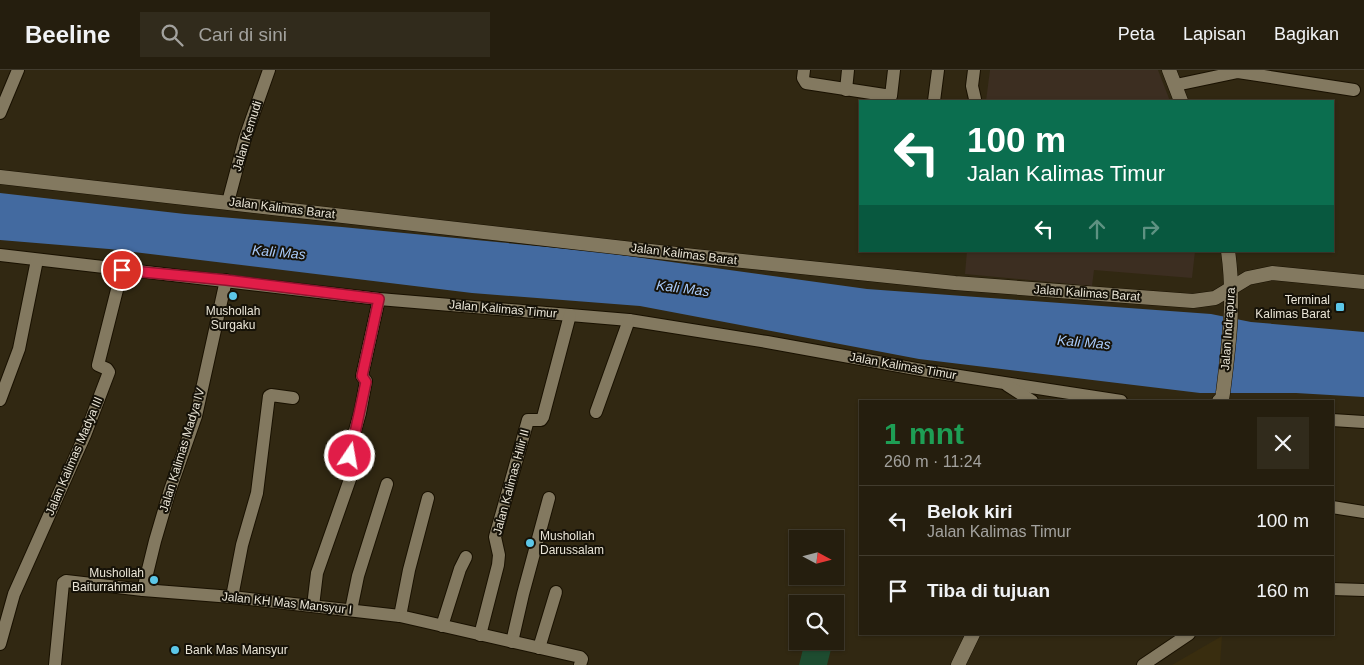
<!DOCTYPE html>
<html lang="id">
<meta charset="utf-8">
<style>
:root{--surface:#251e0e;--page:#312b1c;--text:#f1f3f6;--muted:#a3a29e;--line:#423c2e}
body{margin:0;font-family:Helvetica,sans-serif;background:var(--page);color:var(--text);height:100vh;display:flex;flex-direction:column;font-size:19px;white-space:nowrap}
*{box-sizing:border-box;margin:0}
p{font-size:16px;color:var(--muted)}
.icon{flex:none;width:28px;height:28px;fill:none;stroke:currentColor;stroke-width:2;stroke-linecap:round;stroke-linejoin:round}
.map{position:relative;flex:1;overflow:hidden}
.panel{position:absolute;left:859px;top:330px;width:475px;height:235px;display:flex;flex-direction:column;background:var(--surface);border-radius:0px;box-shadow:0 1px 4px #0004,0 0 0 1px var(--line)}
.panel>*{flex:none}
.guide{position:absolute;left:859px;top:30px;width:475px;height:152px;border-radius:0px;box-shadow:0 1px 4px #0004,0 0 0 1px var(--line);background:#0b6e4f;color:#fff;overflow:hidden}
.needle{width:32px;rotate:97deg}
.controls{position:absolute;left:789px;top:460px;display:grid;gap:10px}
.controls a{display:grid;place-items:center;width:55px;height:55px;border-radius:0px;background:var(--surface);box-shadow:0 1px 4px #0004,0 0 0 1px var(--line);font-size:25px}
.pin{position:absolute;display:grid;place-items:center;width:42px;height:42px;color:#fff;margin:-21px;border:2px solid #fff;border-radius:50%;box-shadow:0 1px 5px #0007}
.me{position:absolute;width:55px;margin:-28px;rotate:12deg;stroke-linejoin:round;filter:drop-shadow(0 0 4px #0008)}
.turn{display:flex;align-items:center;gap:18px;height:105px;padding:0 25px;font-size:22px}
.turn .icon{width:65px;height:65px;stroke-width:2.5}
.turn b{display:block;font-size:35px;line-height:42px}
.lanes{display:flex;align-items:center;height:48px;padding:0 25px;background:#0003;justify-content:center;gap:25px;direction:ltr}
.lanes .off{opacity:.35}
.round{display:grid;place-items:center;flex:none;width:52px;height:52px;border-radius:0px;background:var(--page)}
.summary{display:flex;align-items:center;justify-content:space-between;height:85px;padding:0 25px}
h1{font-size:30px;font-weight:600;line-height:38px;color:#1e9e55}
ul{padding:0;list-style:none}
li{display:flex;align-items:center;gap:15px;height:70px;padding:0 25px;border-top:1px solid var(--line)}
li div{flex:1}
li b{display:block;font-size:19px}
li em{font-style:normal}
header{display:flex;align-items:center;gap:30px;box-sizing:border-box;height:70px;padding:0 25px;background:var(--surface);border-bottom:1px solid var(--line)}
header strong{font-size:24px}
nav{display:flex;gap:28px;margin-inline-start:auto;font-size:18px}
.search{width:350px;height:45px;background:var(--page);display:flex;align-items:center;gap:12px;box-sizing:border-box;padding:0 18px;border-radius:0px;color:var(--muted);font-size:19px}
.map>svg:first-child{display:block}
.industrial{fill:#3c2e21}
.built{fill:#392d0f}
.green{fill:#1e4c30}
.water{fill:#436aa0}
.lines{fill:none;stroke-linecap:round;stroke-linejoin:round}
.minor-casing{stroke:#191100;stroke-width:14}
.tertiary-casing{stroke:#191100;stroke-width:15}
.minor{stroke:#837960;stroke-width:12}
.tertiary{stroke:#837960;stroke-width:14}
.route-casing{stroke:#92132f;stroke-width:12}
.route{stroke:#e11d48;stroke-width:9}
.poi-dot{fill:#5cc7e8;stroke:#161208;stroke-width:2}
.labels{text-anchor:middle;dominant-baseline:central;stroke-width:4;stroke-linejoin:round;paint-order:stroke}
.street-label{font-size:12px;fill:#eae5d7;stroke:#161208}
.poi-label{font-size:12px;fill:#eae5d7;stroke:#161208;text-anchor:end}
.water-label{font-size:14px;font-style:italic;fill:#a8caf9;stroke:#161208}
</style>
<header>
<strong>Beeline</strong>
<div class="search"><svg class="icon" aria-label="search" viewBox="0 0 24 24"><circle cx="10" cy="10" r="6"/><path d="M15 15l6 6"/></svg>Cari di sini</div>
<nav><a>Peta</a><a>Lapisan</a><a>Bagikan</a></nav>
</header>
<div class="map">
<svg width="1364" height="595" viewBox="0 0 1364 595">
<rect width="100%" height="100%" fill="#312812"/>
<g class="industrial">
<polygon points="990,0 1158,0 1170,31 986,31"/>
<polygon points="967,181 1195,181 1192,208 1094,200 1092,216 965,204"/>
</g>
<polygon class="built" points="1222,566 1220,595 1172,595"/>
<polygon class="green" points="805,571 833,571 827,595 799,595"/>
<polygon class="water" points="0,123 185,144 342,157 599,182 867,219 1211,244 1251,252 1364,262 1364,327 1296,323 1200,323 919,289 640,236 472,223 109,179 0,170"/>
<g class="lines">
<g class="minor-casing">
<g id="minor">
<polyline points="804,0 803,8 806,13 891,26 894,0"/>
<polyline points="974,0 972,16 975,29"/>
<polyline points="1176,15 1238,2 1354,20"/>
<polyline points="846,20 848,0"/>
<polyline points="934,31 938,0"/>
<polyline points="0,43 18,0"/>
<polyline points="228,132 245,68 269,0"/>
<polyline points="0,185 379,229 629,250 767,272 927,301 1121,331"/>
<polyline points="1007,315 1032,331"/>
<polyline points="0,330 19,279 37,190"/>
<polyline points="596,342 629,250"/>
<polyline points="1332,350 1364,352"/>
<polyline points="1332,437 1364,442"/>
<polyline points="1332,519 1364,520"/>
<polyline points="143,520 155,471 170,420 196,346 226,210"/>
<polyline points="232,527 242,475 257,423 269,326 271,325 293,328"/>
<polyline points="313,536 317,503 355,395 355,392 349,382 360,343 366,311 362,306 379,229"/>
<polyline points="351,540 358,506 387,414"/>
<polyline points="400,546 409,500 428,428"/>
<polyline points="442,556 460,499 466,487"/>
<polyline points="480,565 498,495 499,485 495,467 528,350 541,350 543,347 570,245"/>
<polyline points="512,572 523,524 549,428"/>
<polyline points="0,574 14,524 85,365 109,302 107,299 98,295 122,200"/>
<polyline points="539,578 556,522"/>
<polyline points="55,595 63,513 66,511 143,520 232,527 400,546 580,587 582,589 580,595"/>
<polyline points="1143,595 1189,564"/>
</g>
</g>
<g class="tertiary-casing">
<g id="tertiary">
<polyline points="1169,0 1181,31"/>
<polyline points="0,107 694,186 955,213 1072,222 1193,231 1215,228 1248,208 1272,203 1364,212"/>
<path d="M1219 331 1222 329 1223 323C1229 275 1235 229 1228 181"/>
<polyline points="958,595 973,564"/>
</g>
</g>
<use href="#minor" class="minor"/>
<use href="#tertiary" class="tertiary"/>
</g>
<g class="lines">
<g class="route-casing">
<polyline id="route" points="122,200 226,210 379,229 362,306 366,312 350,386"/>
</g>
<use href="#route" class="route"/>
</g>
<g class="poi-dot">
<circle cx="233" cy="226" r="5"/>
<rect x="1335" y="232" width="10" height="10" rx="2.5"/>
<circle cx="530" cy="473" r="5"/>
<circle cx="154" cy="510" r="5"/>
<circle cx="175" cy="580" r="5"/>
</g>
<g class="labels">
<g class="street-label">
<text transform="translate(247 66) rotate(-73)">Jalan Kemudi</text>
<text transform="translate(282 138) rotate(7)">Jalan Kalimas Barat</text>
<text transform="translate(684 184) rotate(7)">Jalan Kalimas Barat</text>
<text transform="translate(1087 223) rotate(4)">Jalan Kalimas Barat</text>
<text transform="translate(503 239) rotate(5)">Jalan Kalimas Timur</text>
<text transform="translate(1228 259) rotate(-86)">Jalan Indrapura</text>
<text transform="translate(903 296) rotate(10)">Jalan Kalimas Timur</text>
<text transform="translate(182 380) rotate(-73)">Jalan Kalimas Madya IV</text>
<text transform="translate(74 386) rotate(-67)">Jalan Kalimas Madya III</text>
<text transform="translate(511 412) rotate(-75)">Jalan Kalimas Hilir II</text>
<text transform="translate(287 533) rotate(6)">Jalan KH Mas Mansyur I</text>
</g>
<g class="poi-label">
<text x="1330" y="230">Terminal<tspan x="1330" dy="14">Kalimas Barat</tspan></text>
<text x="233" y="241" text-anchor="middle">Mushollah<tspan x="233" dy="14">Surgaku</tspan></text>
<text x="540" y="466" text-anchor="start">Mushollah<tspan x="540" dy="14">Darussalam</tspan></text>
<text x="144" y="503">Mushollah<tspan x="144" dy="14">Baiturrahman</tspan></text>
<text x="185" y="580" text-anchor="start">Bank Mas Mansyur</text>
</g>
<g class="water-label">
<text transform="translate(279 182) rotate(5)">Kali Mas</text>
<text transform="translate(683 218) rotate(7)">Kali Mas</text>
<text transform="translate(1084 272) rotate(5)">Kali Mas</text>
</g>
</g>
</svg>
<div class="controls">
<a><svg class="needle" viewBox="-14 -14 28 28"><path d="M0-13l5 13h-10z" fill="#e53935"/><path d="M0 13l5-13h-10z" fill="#a3a29e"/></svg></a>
<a><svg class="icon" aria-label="search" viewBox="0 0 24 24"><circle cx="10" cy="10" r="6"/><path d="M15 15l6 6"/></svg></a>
</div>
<div class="pin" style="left:122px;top:200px;background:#d93025"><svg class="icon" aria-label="arrive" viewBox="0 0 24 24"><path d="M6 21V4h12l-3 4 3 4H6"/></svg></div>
<svg class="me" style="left:350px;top:386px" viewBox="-20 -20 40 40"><circle r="17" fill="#e11d48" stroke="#fff" stroke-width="3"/><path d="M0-11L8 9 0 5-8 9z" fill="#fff"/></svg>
<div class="guide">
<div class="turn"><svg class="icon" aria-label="left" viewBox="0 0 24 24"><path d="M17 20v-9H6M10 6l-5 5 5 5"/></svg><div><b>100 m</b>Jalan Kalimas Timur</div></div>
<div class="lanes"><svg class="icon" aria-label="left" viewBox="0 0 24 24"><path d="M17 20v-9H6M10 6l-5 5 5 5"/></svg><svg class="icon off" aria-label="ahead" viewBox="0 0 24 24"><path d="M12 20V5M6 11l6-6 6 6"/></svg><svg class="icon off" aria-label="right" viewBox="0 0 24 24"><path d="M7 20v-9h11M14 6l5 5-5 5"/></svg></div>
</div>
<section class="panel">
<div class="summary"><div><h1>1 mnt</h1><p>260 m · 11:24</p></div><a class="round"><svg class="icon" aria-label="close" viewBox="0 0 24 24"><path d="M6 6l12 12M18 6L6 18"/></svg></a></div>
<ul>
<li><svg class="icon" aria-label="left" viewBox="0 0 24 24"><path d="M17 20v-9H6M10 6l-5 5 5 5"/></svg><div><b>Belok kiri</b><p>Jalan Kalimas Timur</p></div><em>100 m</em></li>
<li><svg class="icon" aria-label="arrive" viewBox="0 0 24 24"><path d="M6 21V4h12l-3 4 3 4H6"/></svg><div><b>Tiba di tujuan</b></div><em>160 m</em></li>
</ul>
</section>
</div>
